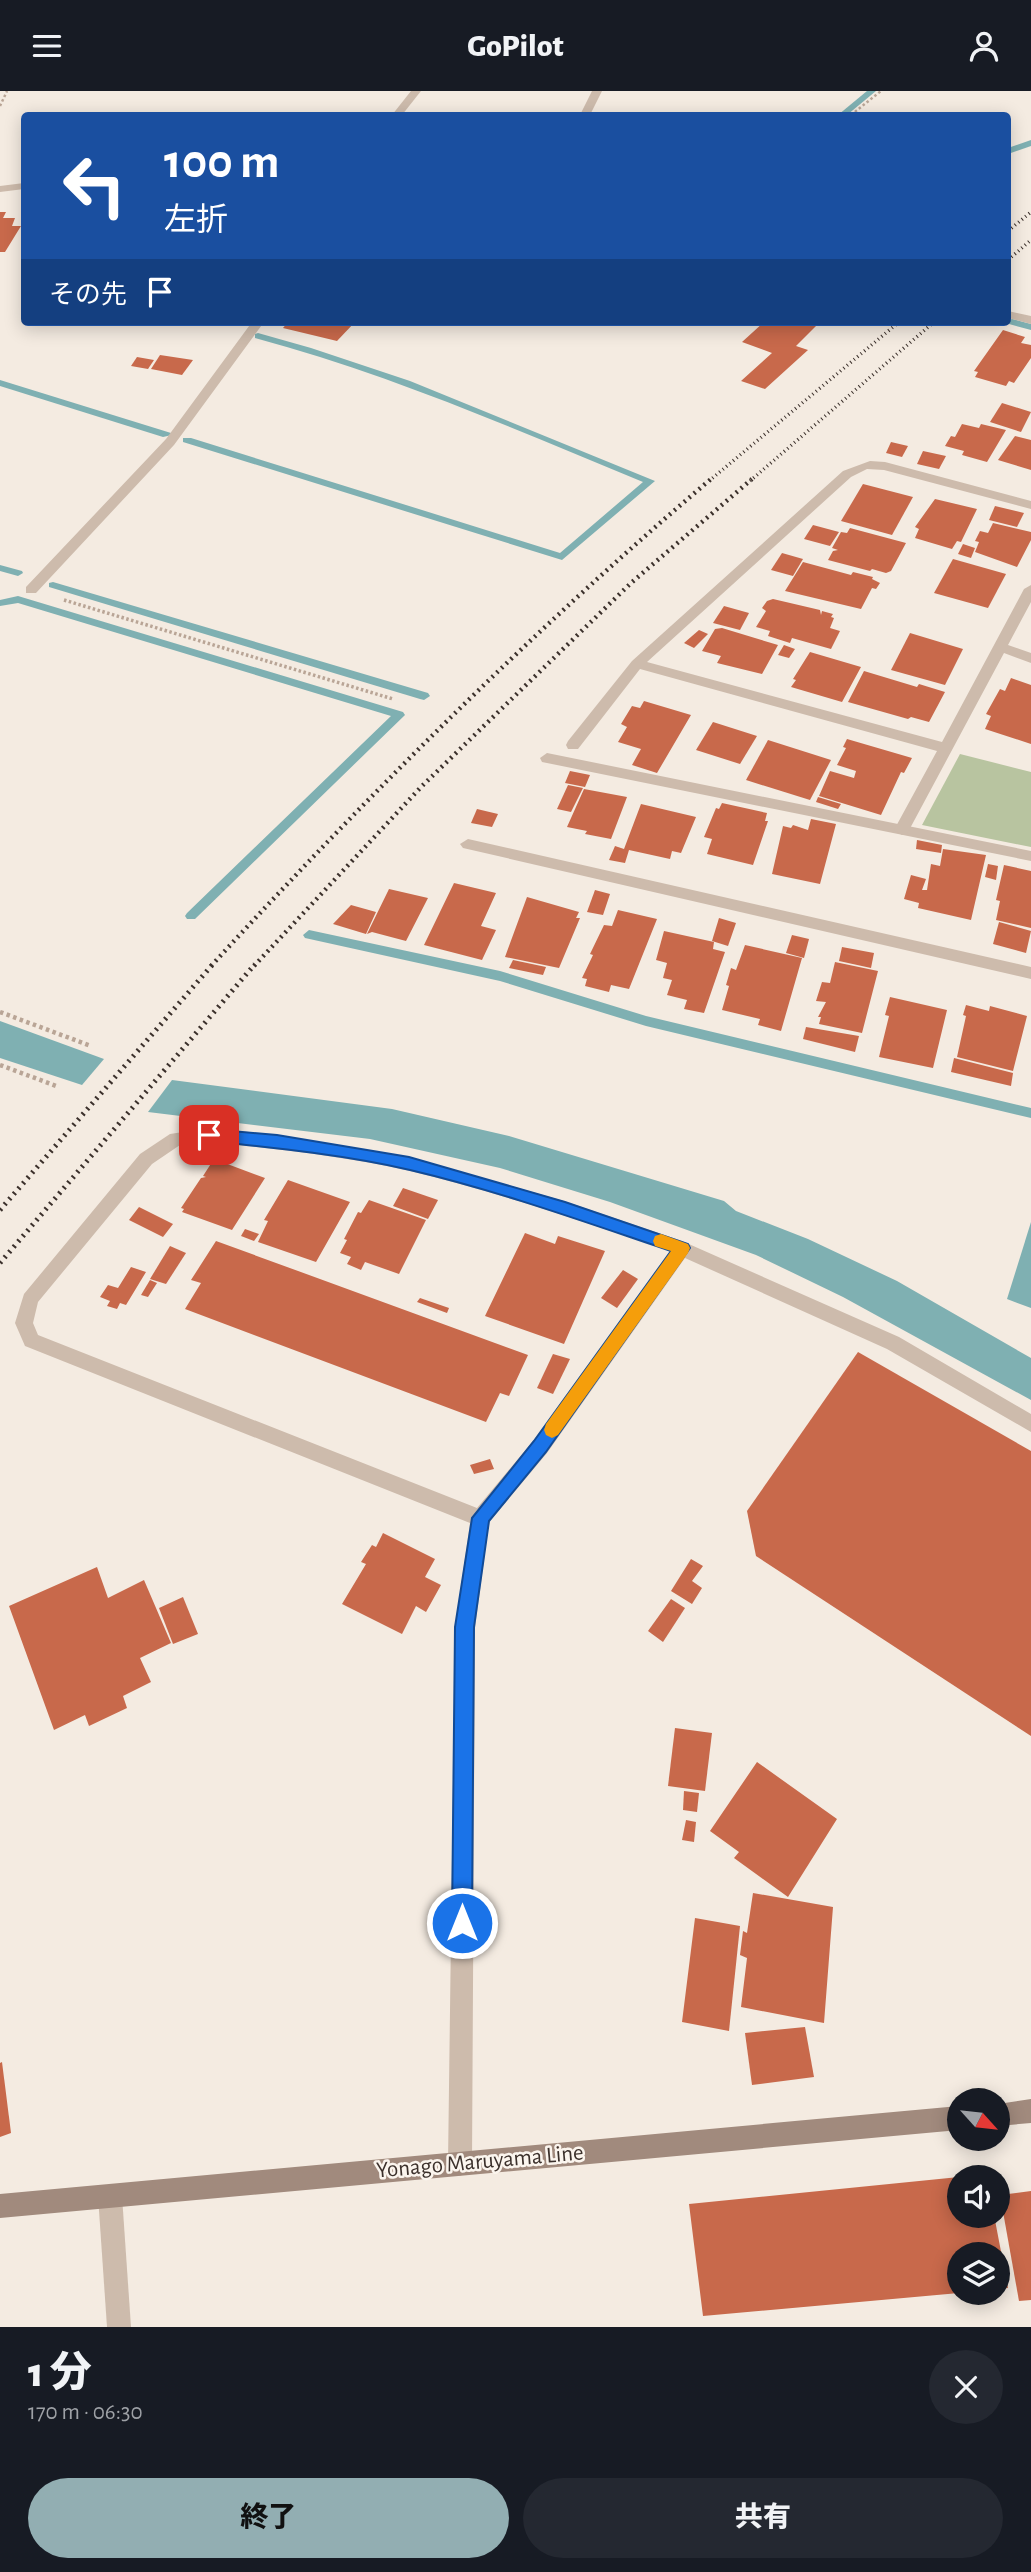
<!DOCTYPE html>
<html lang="ja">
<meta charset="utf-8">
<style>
:root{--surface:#171b24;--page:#242831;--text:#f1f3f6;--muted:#9ea1a6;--accent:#92aeb2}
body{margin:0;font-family:"Alegreya Sans","Noto Sans JP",sans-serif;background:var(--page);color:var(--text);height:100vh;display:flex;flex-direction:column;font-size:26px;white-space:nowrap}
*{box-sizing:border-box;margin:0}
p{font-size:23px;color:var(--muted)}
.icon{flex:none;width:38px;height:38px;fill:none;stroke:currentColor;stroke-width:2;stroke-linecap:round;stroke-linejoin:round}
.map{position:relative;height:2236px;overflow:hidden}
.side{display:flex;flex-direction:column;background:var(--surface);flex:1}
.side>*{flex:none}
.hud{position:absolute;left:21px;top:21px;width:990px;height:214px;border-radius:7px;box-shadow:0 4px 18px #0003;background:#1a4fa0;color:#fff;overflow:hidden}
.needle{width:46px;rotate:117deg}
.tools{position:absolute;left:947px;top:1997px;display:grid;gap:14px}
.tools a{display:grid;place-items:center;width:63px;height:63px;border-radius:50%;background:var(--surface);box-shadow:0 4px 18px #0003;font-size:35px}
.pin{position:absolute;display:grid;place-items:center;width:60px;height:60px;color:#fff;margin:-30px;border-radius:14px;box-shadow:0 4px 10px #0006}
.me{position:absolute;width:77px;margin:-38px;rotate:0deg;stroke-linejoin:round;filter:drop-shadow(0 0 5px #0008)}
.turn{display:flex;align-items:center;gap:24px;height:147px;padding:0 28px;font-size:32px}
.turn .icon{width:91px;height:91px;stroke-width:2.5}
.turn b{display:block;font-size:49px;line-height:60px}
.then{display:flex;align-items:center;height:66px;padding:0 28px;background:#0003;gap:14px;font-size:26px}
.round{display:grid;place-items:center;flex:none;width:74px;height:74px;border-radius:37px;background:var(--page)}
.headline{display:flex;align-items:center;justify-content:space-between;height:119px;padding:0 28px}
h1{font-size:42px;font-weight:800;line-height:52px}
.button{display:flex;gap:14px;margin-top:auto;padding:14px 28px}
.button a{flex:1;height:80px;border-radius:42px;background:var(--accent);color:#111;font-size:28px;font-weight:800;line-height:80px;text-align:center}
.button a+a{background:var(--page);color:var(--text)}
header{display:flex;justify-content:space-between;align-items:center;height:91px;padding:0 28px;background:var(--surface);font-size:32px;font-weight:800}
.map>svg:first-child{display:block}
.green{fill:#b8c4a0}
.water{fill:#7fb0b2}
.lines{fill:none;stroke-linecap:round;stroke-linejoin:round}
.stream{fill:#7fb0b2;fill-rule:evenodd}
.building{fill:#c8694b}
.path-far2{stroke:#b9a596;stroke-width:2.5;stroke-dasharray:2.5 2.5;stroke-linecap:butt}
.path-far1{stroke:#b9a596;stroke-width:3.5;stroke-dasharray:2.5 2.5;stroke-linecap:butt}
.path{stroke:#b9a596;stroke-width:4.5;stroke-dasharray:3.5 3.5;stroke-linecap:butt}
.lane{fill:#cdbbac;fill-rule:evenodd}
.street{fill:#cdbbac;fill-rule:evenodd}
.secondary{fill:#a18a7d;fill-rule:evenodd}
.rail-far2{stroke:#3b302b;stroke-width:3.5;stroke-dasharray:1 3.5;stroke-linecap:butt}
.rail-far1{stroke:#3b302b;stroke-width:4.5;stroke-dasharray:2 4.5;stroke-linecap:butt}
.rail{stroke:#3b302b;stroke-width:5;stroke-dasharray:2 5;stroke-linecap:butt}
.route{fill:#1a73e8;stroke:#114b97;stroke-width:2}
.slow{fill:#f59e0b}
.labels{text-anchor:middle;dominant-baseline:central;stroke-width:5;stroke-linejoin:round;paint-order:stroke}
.near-street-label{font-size:23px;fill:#3b302b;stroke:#fbf5ee}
</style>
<header><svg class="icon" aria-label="menu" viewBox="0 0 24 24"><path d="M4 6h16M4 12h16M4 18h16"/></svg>GoPilot<svg class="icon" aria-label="person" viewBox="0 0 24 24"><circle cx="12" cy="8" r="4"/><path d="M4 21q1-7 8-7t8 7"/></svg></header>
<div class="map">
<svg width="1031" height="2236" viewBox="0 0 1031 2236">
<rect width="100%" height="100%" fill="#f4ebe1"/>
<polygon class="green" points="960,663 1031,681 1031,756 922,734"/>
<g class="water">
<polygon points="0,930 104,968 82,994 0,967"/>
<polygon points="172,989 392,1018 509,1045 724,1110 736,1120 808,1148 897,1190 1031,1267 1031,1309 843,1206 756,1164 610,1111 500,1077 370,1048 148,1021"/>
<polygon points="1031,1131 1031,1217 1007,1208"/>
</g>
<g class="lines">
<g class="stream">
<polygon points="867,0 876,0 847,24 838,24"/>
<polygon points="1031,49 1031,55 1008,63 1008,57"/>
<polygon points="1012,228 1031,233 1031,239 1009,233 1009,229"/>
<path d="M258 242 311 257 410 290 655 390 562 469 183 351V347H191L560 462 643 391C515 338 389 283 255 247V243Z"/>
<polygon points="0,289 171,342 172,344 163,346 0,295"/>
<polygon points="0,474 22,480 23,482 18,485 0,480"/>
<polygon points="53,491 428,602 430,605 424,609 420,608 49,496 49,492"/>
<polygon points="18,505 403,621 405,624 195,828 187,828 185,825 187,822 391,625 18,512 0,515 0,509"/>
<polygon points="309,839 500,880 646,925 1031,1017 1031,1027 646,935 500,890 305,847 303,844"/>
</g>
</g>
<g class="building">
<polygon points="0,121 6,121 3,127 15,127 12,135 21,135 5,161 0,161"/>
<polygon points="288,231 355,231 337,250 283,237"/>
<polygon points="764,231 813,231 817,234 796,255 808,259 765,298 741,290 772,262 742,251"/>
<polygon points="1003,239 1025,246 1021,252 1031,254 1031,267 1014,292 1009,290 1006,295 975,286 978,281 974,280"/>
<polygon points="160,264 193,269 182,284 151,278"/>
<polygon points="137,266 154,269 148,278 131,275"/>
<polygon points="1002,312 1031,321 1021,341 990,331"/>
<polygon points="962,333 979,337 981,333 1006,339 987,371 962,364 964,360 945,355 951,345 955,346"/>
<polygon points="1015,345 1031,349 1031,379 998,369"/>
<polygon points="891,351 908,355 902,366 886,362"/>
<polygon points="923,360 946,365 939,378 917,373"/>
<polygon points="863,393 913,406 892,444 841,430"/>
<polygon points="935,408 977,418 961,451 957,450 952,458 915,447 919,438 915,436"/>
<polygon points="995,415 1024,422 1017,436 989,429"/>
<polygon points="993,432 1031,441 1031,449 1017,476 975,461 979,451 975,450 980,440 988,442"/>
<polygon points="813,434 839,441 830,455 804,448"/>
<polygon points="850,437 906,452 891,480 886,482 872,478 870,480 828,469 833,460 838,459 832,457 841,441 847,442"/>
<polygon points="963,453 975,457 971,467 958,463"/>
<polygon points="782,462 803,468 793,485 771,479"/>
<polygon points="953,468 1006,483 988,517 934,502"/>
<polygon points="803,471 851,484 853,481 873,486 872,488 880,492 876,498 872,497 861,518 785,500"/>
<polygon points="773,508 820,519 821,524 822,520 833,523 831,526 834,527 830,537 840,540 831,558 792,547 790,552 768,545 770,540 756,536 766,520 762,517 767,510"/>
<polygon points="724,515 749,522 740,539 713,532"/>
<polygon points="722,537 778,554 762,583 717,572 721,565 702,560 715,538"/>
<polygon points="699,539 708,543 694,557 684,552"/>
<polygon points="910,542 963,558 945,594 891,579"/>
<polygon points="784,554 795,558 789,567 778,564"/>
<polygon points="810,561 861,576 842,611 791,596 796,589 793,588"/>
<polygon points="864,580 917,596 919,593 945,601 929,631 911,626 908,628 848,611"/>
<polygon points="1011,587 1031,594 1031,653 985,638 991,625 986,623 1000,598 1005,600"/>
<polygon points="644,610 691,624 657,682 632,674 641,658 618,651 627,636 621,633 632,615 640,617"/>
<polygon points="713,631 757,645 740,673 696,659"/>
<polygon points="847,648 912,667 904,682 901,681 881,724 819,705 830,680 854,687 856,680 837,674 846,657 843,656"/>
<polygon points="768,649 831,669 810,709 746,689"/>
<polygon points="570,680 590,684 585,696 565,692"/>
<polygon points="568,694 583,697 571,721 557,718"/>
<polygon points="584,698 627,706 611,748 585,743 587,740 567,736"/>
<polygon points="818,706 841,713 838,718 816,711"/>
<polygon points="722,712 767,722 765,730 768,730 753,774 707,763 712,748 704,746 716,717 719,718"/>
<polygon points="641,713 696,726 681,762 672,760 670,768 629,759 625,772 609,769 615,755 624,758"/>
<polygon points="477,718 498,723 492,736 471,732"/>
<polygon points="811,728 836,733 820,793 772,783 783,735 791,737 793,734 808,739"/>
<polygon points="917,749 942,754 941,762 916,758"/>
<polygon points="943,758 986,764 971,829 918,817 919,812 904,808 911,784 926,788 922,799 927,799 931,773 940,775"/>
<polygon points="988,773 998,775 996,789 985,786"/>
<polygon points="1004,774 1031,780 1031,837 996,829 1000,810 996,809"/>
<polygon points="454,792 496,802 481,835 496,839 482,869 424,854"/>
<polygon points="389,798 428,807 406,850 372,841 367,843"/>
<polygon points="595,799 610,803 603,824 587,821"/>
<polygon points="527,806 579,821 576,827 580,827 559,877 505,866"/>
<polygon points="351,814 376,821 366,843 333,833"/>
<polygon points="618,819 657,828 629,898 611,894 609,901 585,895 587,888 582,887 593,864 590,863 604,834 612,835"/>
<polygon points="719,827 736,832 728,855 712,850"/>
<polygon points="999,831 1031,840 1026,862 993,853"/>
<polygon points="664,840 714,851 713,858 725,861 704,922 684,918 687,909 667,904 672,889 663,887 667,872 656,869"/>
<polygon points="792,844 809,848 804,867 786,862"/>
<polygon points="745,854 802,867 781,940 758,934 760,928 722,919 729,895 726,894 731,877 736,879"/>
<polygon points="842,856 874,862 871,877 839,870"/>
<polygon points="513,869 546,876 543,884 509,877"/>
<polygon points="835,871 878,880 862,942 819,933 821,926 818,926 826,911 816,910 822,891 830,892"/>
<polygon points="890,906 947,919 933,977 879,966 889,925 885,924"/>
<polygon points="966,914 989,920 990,915 1027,925 1013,980 957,966 966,925 963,924"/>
<polygon points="806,936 859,945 855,961 803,948"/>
<polygon points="954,967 1013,982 1011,995 951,981"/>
<polygon points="214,1068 265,1087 232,1139 182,1121 184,1118 181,1117 201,1087 206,1086 203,1085"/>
<polygon points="288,1089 350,1111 316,1171 258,1151 268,1130 264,1129"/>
<polygon points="403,1097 438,1109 428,1128 393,1115"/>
<polygon points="369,1109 426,1129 399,1183 365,1171 361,1179 347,1173 351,1166 340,1162 347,1149 344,1148 358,1121 361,1122"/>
<polygon points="139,1116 173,1133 163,1146 129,1129"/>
<polygon points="245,1138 259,1143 254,1150 241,1145"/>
<polygon points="525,1142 555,1153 558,1145 605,1160 564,1253 485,1225"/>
<polygon points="216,1150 528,1264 509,1305 500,1302 486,1331 185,1218 201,1192 191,1189"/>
<polygon points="170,1155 186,1162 166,1193 150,1188"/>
<polygon points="131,1176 146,1181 126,1214 120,1212 117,1218 107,1215 110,1210 100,1206 108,1194 118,1197"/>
<polygon points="623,1179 638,1188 617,1217 601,1207"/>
<polygon points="150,1189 157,1192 148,1206 141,1204"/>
<polygon points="420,1207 449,1217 447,1222 417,1211"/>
<polygon points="858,1261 1031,1360 1031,1645 756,1465 747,1420"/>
<polygon points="553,1263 570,1268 553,1303 537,1297"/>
<polygon points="490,1368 494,1378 474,1383 470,1374"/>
<polygon points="383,1442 435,1468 425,1486 441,1494 426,1521 416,1515 402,1543 342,1513 366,1473 361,1471 372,1454 376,1456"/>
<polygon points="691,1468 703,1475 692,1490 702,1497 692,1513 671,1500"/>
<polygon points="97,1476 108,1507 144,1489 171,1552 140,1567 151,1591 123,1605 127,1617 89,1635 85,1624 54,1639 9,1515"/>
<polygon points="183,1506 198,1543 173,1553 159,1517"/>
<polygon points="671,1508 685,1517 663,1551 648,1540"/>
<polygon points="675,1637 712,1642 705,1700 668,1695"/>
<polygon points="757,1671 837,1728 788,1806 734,1767 739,1761 710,1740"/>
<polygon points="684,1700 699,1702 697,1721 683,1719"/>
<polygon points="686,1729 696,1731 694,1751 682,1749"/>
<polygon points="753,1802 833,1816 824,1932 741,1916 747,1867 740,1864 743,1840 747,1842"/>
<polygon points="695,1827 740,1835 729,1940 682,1931"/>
<polygon points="805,1936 814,1986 752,1994 745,1942"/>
<polygon points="2,1971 11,2042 0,2046 0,1972"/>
<polygon points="959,2086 959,2124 994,2124 1008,2197 998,2198 998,2163 959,2163 959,2202 703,2225 689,2113"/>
<polygon points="1031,2100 1031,2209 1019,2210 1000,2104"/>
</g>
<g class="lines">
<g class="path-far2">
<polyline points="0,15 7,0"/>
<polyline points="851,24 881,0"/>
</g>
<polyline class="path-far1" points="64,509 393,608"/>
<g class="path">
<polyline points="0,921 91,955"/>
<polyline points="0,974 59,996"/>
</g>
<g class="lane">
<polygon points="592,0 602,0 590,24 580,24"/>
<polygon points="547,662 1031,760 1031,770 542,671 540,667"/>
</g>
<g class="street">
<polygon points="411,0 421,0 402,24 392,24"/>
<polygon points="24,92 24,98 0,101 0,95"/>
<polygon points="1008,220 1031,225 1031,233 1008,227"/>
<polygon points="252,231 264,231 174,354 36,502 26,502 26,496 166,348"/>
<polygon points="870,370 885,371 1031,410 1031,418 884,379 867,378 851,386 647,571 942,651 1024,498 1031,494 1031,511 1008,554 1031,562 1031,572 1004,562 907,743 902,744 894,739 937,660 640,578 578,658 568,658 566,654 568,650 632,570 843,380"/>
<polygon points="468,748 1031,876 1031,888 463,757 460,753"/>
<path d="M209 1037 277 1044 409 1066 564 1110 682 1150 899 1246 1031 1323V1341L887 1258 685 1167 547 1362 489 1431 475 1537 472 2073 468 2081 460 2085 452 2081 448 2073 455 1537 470 1432 25 1255 15 1232 24 1203 140 1063 170 1043ZM209 1051C276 1058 344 1065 410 1080 498 1101 584 1131 670 1160L533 1350 477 1417 38 1244 33 1232 38 1211 152 1073 180 1054Z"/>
<polygon points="110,2093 118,2097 122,2105 131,2236 107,2236 98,2105 102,2097"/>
</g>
<g class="secondary">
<polygon points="1031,2008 1031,2032 998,2035 998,2013"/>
<polygon points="959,2015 959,2039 0,2127 0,2103"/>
</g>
<g class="rail-far2">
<polyline points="1008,140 1031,121"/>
<polyline points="1008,169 1031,149"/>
<polyline points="709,390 899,231"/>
<polyline points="750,390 934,231"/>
</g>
<g class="rail-far1">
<path d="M211 875C369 703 533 539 711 388"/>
<polyline points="254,875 421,696 631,492 752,388"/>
</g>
<g class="rail">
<polyline points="0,1119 213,873"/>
<polyline points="0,1172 255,873"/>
</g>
</g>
<path class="route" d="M209 1038 277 1044 409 1066 565 1111 688 1153 690 1157 546 1361 489 1430 474 1536 472 1832 469 1839 462 1842 455 1839 452 1832 455 1536 472 1427 534 1350 671 1160C585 1131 499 1100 410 1079 345 1064 276 1057 209 1050L201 1044Z"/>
<polygon class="slow" points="661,1143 688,1153 690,1157 688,1162 558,1344 552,1347 546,1344 544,1339 546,1333 671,1160 655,1155 653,1150 655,1145"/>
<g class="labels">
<g class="near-street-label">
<text transform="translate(480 2071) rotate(-5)">Yonago Maruyama Line</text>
</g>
</g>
</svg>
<div class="tools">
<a><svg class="needle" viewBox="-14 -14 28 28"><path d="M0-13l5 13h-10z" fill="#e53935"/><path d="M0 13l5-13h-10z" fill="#9ea1a6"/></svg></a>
<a><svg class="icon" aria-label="sound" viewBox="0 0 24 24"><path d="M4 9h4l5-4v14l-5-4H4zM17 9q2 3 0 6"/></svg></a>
<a><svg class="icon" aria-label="layers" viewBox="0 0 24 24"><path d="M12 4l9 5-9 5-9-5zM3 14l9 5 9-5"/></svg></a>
</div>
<div class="pin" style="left:209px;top:1044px;background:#d93025"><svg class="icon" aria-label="arrive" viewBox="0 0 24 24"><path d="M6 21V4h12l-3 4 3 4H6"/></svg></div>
<svg class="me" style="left:462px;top:1832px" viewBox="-20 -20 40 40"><circle r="17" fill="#1a73e8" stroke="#fff" stroke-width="3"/><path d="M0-11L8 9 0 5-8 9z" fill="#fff"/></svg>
<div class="hud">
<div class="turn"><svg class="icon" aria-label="left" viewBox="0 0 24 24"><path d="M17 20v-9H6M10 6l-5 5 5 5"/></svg><div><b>100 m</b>左折</div></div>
<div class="then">その先<svg class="icon" aria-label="arrive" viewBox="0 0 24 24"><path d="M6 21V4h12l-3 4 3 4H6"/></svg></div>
</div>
</div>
<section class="side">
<div class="headline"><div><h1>1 分</h1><p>170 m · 06:30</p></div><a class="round"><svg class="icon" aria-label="close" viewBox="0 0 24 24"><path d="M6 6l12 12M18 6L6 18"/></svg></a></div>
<div class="button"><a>終了</a><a>共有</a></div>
</section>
